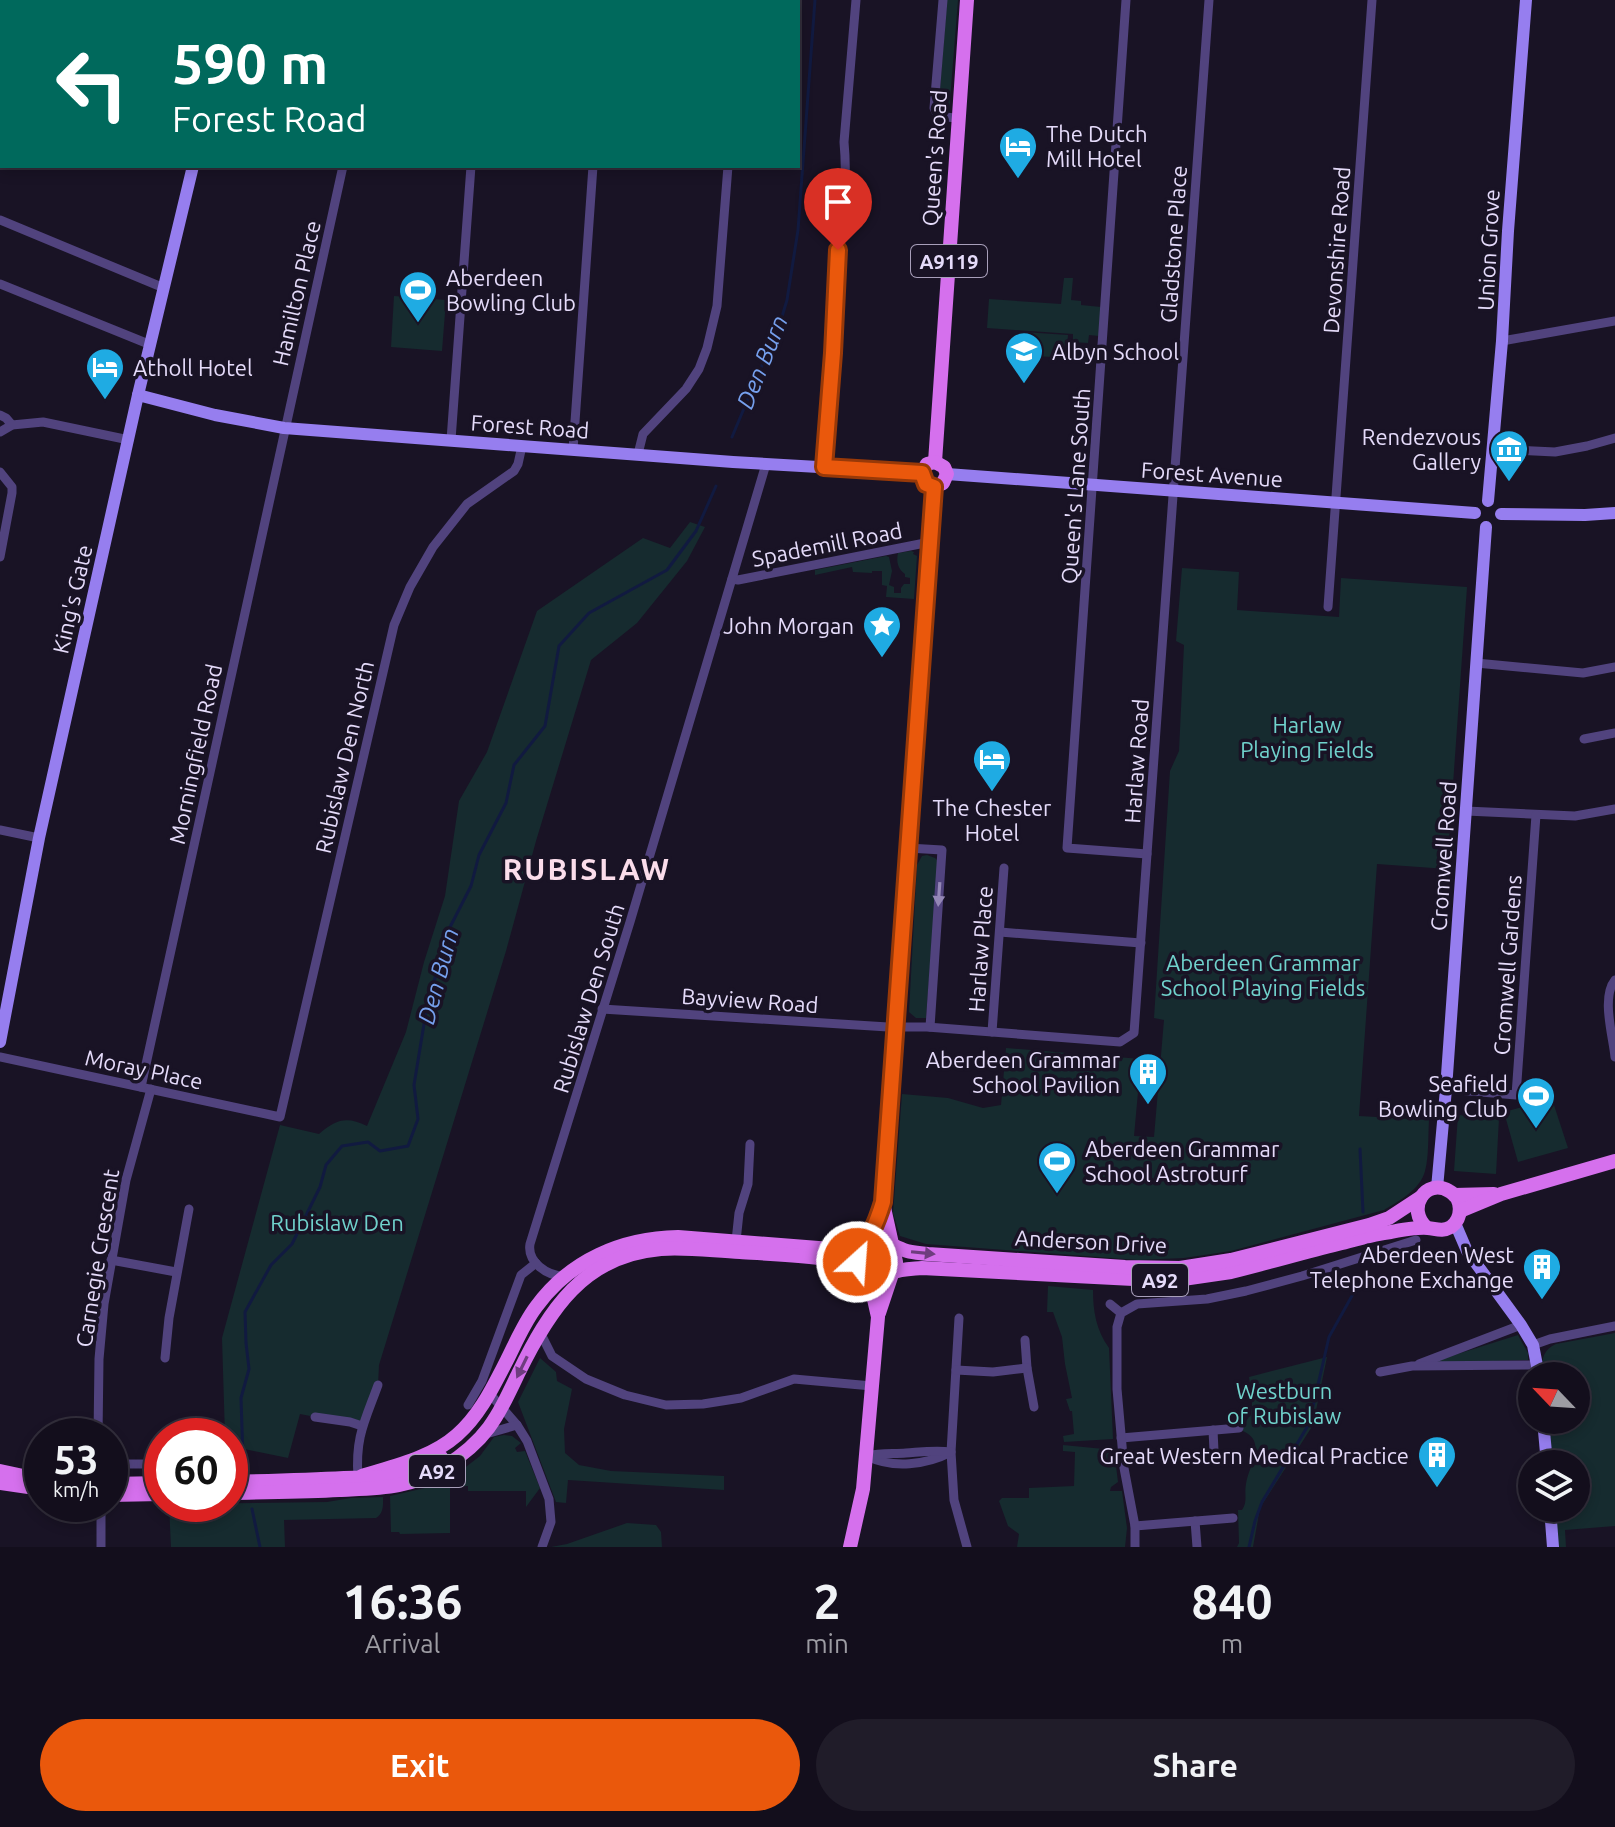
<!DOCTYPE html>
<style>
:root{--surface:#130e1c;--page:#201c29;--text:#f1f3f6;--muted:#9d9ca3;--line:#322e3b;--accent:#ea580c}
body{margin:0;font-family:Ubuntu,sans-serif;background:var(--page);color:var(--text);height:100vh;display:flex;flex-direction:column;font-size:30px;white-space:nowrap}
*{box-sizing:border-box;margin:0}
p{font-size:26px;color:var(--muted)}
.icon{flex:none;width:44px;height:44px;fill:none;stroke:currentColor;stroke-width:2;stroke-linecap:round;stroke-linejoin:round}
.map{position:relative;height:1547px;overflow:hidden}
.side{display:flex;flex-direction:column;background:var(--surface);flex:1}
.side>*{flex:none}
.banner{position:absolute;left:0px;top:0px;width:800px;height:168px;box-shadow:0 4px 12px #0003,0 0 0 2px var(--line);background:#00695c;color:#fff;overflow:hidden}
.needle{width:52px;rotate:295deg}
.buttons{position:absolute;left:1518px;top:1362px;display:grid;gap:16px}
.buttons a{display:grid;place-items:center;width:72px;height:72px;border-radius:50%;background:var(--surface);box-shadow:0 4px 12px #0003,0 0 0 2px var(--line);font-size:40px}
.speed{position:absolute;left:24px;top:1418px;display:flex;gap:16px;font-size:40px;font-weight:700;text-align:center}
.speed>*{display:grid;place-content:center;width:104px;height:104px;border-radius:50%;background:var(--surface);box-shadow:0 4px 12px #0003,0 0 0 2px var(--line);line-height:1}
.speed small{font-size:20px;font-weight:400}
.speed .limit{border:12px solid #d22;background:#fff;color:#111}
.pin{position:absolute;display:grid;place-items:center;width:68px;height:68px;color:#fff;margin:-82px -34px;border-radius:50% 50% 50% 0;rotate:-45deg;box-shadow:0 0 8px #0007}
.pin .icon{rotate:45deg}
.me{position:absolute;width:88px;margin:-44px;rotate:26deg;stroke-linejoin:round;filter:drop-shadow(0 0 6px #0008)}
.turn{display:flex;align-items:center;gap:28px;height:168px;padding:0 40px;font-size:36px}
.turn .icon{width:104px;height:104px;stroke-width:2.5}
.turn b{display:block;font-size:56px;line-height:68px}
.eta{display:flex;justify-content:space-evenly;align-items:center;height:136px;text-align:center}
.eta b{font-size:48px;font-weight:700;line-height:56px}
.action{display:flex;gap:16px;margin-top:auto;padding:16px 40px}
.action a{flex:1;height:92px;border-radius:48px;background:var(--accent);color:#fff;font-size:32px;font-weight:700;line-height:92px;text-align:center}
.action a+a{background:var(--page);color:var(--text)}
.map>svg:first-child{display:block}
.green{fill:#162b2f}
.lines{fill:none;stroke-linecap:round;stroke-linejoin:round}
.stream{stroke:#111a40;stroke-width:3}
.street{stroke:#51437e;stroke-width:9}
.secondary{stroke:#967eef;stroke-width:12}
.primary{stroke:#d570ed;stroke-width:14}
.oneway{fill:#9487b6}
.oneway2{fill:#6e3d7f}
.route-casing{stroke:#983908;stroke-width:20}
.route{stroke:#ea580c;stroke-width:14}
.labels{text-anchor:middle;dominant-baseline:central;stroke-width:7;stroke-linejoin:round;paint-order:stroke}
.shield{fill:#191325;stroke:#a89fba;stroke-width:2}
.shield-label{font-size:20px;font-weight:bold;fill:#e5dbfa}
.poi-label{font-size:22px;fill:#e5dbfa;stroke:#191325;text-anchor:end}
.street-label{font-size:22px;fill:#e5dbfa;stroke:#191325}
.park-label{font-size:22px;fill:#70d2cc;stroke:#191325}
.water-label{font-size:24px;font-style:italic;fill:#76a0ee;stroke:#191325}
.district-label{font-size:30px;font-weight:bold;letter-spacing:2px;fill:#fbddeb;stroke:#191325}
</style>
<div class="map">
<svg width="1615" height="1547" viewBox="0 0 1615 1547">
<rect width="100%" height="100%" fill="#191325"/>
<g class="green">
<polygon points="947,0 958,0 949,113 941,110 939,101"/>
<polygon points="1064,278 1073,278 1071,300 1081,301 1081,305 1101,307 1099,336 1089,335 1088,343 1073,342 1073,334 987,328 989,299 1061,304"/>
<polygon points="394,296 446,300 442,351 391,347"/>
<polygon points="1023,332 1068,335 1066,358 1022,355"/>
<path d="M690 522 705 527 687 561 637 623 591 660 536 841 506 951 379 1365 378 1385 362 1426 300 1414 288 1458 230 1446V1436H225L222 1338 280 1125 319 1134C336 1119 347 1116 367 1126L406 1032 424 962 445 896 459 801 487 752 537 611 643 538 670 548Z"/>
<path d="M911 551 914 552 913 554 917 556 914 599 886 597 887 586 882 585V571H872V573L853 572 852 567 815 575V570L886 556 889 557 892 571 889 585 894 587V593H901V588L904 584H910V578L905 577V574C898 569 896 562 898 553Z"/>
<path d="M1182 568 1239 572 1237 610 1339 617 1341 578 1467 587 1447 869 1377 864 1359 1116 1429 1120C1428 1135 1429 1157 1425 1171 1420 1190 1399 1201 1384 1210L1231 1251 1184 1258 1138 1260 926 1244 900 1236 893 1213 902 1094 948 1098 983 1108 1001 1105 1006 1048 1141 1059 1134 1136 1154 1137 1164 1020 1154 1018 1170 771 1179 751 1184 645 1176 641Z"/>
<polygon points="927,855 935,858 938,861 926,1018 916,1018 909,1012 917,865 922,856"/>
<polygon points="1552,1099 1568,1148 1518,1162 1504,1112"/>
<polygon points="1458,1115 1499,1118 1496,1174 1454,1171"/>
<path d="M1048 1286 1093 1290C1093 1311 1096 1330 1109 1348L1113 1439 1064 1442 1063 1436 1074 1434 1072 1411H1070L1066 1399 1072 1398 1065 1364 1062 1337 1053 1312H1047Z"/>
<path d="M1615 1333V1526L1565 1530 1566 1547H1556L1552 1508H1576V1464H1549L1546 1420H1576V1376H1542C1541 1362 1542 1350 1556 1344Z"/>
<polygon points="1518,1335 1528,1353 1528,1360 1429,1363"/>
<path d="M1327 1357 1313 1425 1260 1508 1253 1547H1237L1239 1543 1238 1510H1242C1248 1501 1244 1494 1246 1484 1248 1467 1268 1442 1243 1431V1424C1257 1413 1251 1393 1249 1377Z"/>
<polygon points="540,1358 556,1372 557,1381 572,1389 564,1429 565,1453 579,1465 611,1471 724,1476 724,1490 568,1480 566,1503 556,1502 518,1402"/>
<polygon points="504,1435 512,1436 521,1443 515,1448 517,1452 525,1451 540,1488 526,1507 526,1491 468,1491 468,1486 450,1487 450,1533 400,1534 399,1532 391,1532 390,1496 425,1488 458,1473 480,1456 494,1437"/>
<polygon points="1063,1445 1114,1450 1118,1482 1111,1487 1110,1491 1122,1491 1127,1528 1125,1547 1017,1547 1019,1534 1008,1526 999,1501 1002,1498 1029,1498 1029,1488 1074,1486 1075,1452 1063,1451"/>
<path d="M383 1497C383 1505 384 1513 376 1518L284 1520 285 1547H171L169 1504 327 1502 351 1498Z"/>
<polygon points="627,1523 656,1525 661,1532 662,1547 551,1547 567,1544"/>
</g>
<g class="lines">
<g class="stream">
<polyline points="732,437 781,320 787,300 798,230 815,0"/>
<polyline points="1360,1149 1363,1212"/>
<polyline points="243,1459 241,1398 249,1369 246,1343 245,1312 271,1265 292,1244 320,1187 326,1165 342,1146 368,1142 380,1151 408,1146 418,1119 414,1085 426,1012 447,933 471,886 479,855 506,803 514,765 545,726 559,646 589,613 667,570 696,531 716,486"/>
<polyline points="252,1509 260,1547"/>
<polyline points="1249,1547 1255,1521 1262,1502 1309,1424 1329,1337 1353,1294 1358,1278"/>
</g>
<g class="street">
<polyline points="34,0 39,2"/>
<polyline points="139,0 144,2"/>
<path d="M943 0 934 108C938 119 949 117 959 118"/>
<polyline points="1126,0 1067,848 1147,854"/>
<polyline points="366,2 366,0"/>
<polyline points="483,2 483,0"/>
<polyline points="605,2 605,0"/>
<polyline points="740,2 740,0"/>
<polyline points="0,82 0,84"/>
<polyline points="0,220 164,288"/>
<polyline points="0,284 151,345"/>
<polyline points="1502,341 1615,321"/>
<polyline points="0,415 6,418 12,425"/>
<polyline points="0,432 12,425 43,422 129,440"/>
<polyline points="451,440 471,166"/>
<polyline points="1493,449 1555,452 1587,446 1615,438"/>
<polyline points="573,450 593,166"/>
<polyline points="638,454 643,434 686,389 699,369 707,348 717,306 728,166"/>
<path d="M824 467 833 353 841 211C846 189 846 164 844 142L856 0"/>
<polyline points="0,472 12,487 12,493 0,557"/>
<polyline points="732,579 738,580 930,542"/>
<polyline points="1328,607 1372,0"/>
<polyline points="1476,663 1583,673 1615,667"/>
<polyline points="1584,739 1615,733"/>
<polyline points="1466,811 1575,816 1615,809"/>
<polyline points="0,830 39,838"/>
<polyline points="908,848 942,850 930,1027"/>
<polyline points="1000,932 1141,943"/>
<path d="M1615 980C1601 997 1613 1036 1615 1057"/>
<polyline points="602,1009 888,1027 927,1027 1120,1042 1134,1033 1209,0"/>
<polyline points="992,1032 1004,868"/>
<polyline points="0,1057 280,1117 394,625 410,587 433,547 467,504 514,471 518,464 522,446"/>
<polyline points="141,1087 343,166"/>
<polyline points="1446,1089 1516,1095 1536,815"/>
<polyline points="736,1241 739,1213 748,1184 750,1144"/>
<polyline points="111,1260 176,1272"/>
<path d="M564 1276C547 1276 527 1262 530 1244L630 922 766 464"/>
<polyline points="1110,1304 1121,1313"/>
<polyline points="959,1318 951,1452 954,1500 967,1547"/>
<polyline points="540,1332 552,1356 586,1379 625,1395 666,1405 703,1404 741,1398 794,1379 872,1386"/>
<polyline points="1025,1340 1027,1368 1034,1407"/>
<polyline points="1533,1345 1550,1339 1615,1326"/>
<polyline points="165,1358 169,1318 189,1209"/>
<polyline points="1419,1364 1521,1325"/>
<polyline points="956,1370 993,1372 1027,1368"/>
<polyline points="1380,1372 1412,1366 1538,1365"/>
<polyline points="490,1394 517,1425 527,1441 549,1499 551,1522 542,1547"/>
<polyline points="468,1405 482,1381 521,1275 536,1263"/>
<polyline points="315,1417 350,1422 362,1426"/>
<polyline points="1213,1430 1214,1451"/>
<polyline points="486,1434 517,1425"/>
<polyline points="98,1436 99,1359 104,1304 126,1180 151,1089"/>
<polyline points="1121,1438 1239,1428"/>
<path d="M867 1456C893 1469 926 1465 951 1452"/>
<path d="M867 1456C880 1453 892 1454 906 1453 921 1452 935 1450 951 1452"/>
<polyline points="110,1464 162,1464"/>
<path d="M358 1477C355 1437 365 1421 378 1385"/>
<polyline points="101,1504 101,1547"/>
<polyline points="1195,1521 1197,1547"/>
<polyline points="1135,1526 1233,1518"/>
<polyline points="1135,1547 1135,1526 1124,1468 1117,1389 1117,1327 1121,1313 1137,1304 1207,1299 1246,1291 1302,1276 1416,1240"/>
</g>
<g class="secondary">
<polyline points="228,2 229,0"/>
<polyline points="138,395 215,415 284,428 733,462 922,473"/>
<polyline points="947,474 1475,513"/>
<polyline points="1488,501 1502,341 1508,231 1526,0"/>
<polyline points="1501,514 1585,515 1615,513"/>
<polyline points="0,1042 39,838 138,395 193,166"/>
<polyline points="1437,1188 1446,1089 1486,527"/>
<polyline points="1455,1223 1467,1251 1521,1325 1533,1345 1539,1376"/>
<polyline points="1543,1420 1547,1464"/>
<polyline points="1550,1508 1553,1547"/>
</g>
<g class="primary">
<polyline points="935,462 967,0"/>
<path d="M934 487 883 1202C880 1214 876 1227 869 1238 866 1243 860 1247 858 1254 854 1267 865 1280 879 1278 888 1277 883 1276 891 1273 900 1269 912 1269 922 1268L1153 1280 1183 1279 1231 1272C1267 1263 1302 1253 1338 1244 1355 1240 1373 1234 1391 1232 1399 1230 1420 1227 1428 1228 1437 1229 1442 1232 1451 1227 1463 1218 1463 1198 1449 1191 1426 1177 1405 1209 1427 1228"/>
<polyline points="934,487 943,483 947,474 944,467 935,462"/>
<polyline points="934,487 925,482 922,473 927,464 935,462"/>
<polyline points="1454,1195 1494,1194"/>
<polyline points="1460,1211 1501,1194 1615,1161"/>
<path d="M867 1242C883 1236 892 1247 907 1251 914 1253 921 1253 928 1254L1125 1267 1180 1268 1231 1260 1369 1225 1389 1218 1421 1197"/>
<polyline points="879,1313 896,1262 883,1203"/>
<polyline points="0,1471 42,1480"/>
<path d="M362 1476C394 1466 431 1458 457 1435 480 1415 493 1387 507 1360 516 1342 524 1323 536 1307 570 1260 622 1238 678 1237L831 1249 863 1245"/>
<path d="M230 1482C268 1481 306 1480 344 1478 359 1477 374 1479 388 1477 407 1474 426 1467 441 1457"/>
<polyline points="0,1483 42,1489"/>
<polyline points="110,1484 162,1483"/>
<path d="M230 1493C266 1492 303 1492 339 1490 379 1488 409 1489 444 1467 487 1440 497 1418 518 1374 549 1310 584 1255 661 1249 687 1247 714 1251 740 1252 766 1254 840 1256 859 1268"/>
<polyline points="110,1495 162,1494"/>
<polyline points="850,1547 863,1489 878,1317 869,1277"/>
</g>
</g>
<defs><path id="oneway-solid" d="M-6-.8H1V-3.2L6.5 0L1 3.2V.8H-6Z" transform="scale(2)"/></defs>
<use class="oneway" href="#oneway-solid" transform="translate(939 894) rotate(94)"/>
<g class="oneway2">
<use href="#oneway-solid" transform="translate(923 1253) rotate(6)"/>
<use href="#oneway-solid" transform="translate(522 1367) rotate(116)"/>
</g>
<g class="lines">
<g class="route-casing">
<path id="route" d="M838 250 833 353 824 467 922 473 926 484 934 487 883 1202C880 1212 876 1223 871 1233 866 1244 858 1249 857 1262"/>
</g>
<use href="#route" class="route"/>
</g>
<defs>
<g id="hotel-pin" transform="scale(2)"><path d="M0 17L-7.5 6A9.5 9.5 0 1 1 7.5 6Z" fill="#1fabe3" stroke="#191325"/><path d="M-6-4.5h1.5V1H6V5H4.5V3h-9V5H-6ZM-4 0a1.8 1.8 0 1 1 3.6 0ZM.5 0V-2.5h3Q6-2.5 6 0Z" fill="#fff"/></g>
<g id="stadium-pin" transform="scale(2)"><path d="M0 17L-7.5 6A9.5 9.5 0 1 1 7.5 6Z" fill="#1fabe3" stroke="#191325"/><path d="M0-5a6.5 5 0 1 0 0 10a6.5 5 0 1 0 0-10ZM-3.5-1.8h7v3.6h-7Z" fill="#fff"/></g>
<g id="school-pin" transform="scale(2)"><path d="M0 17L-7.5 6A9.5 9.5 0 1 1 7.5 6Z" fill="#1fabe3" stroke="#191325"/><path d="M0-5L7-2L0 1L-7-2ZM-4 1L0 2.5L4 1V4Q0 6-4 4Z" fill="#fff"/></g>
<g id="museum-pin" transform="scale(2)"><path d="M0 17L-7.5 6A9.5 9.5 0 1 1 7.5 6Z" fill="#1fabe3" stroke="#191325"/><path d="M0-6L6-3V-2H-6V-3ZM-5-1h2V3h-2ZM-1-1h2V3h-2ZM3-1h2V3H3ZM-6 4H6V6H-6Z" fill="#fff"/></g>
<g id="sight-pin" transform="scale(2)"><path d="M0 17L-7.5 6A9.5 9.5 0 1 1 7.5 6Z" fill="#1fabe3" stroke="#191325"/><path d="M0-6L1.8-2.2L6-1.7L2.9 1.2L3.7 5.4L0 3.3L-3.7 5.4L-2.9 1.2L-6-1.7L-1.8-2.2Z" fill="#fff"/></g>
<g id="building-pin" transform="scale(2)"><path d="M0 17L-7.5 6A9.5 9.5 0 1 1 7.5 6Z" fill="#1fabe3" stroke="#191325"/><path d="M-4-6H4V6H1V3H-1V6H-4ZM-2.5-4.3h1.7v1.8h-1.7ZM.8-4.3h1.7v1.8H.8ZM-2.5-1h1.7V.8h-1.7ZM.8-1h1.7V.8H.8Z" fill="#fff"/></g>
</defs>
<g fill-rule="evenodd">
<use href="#hotel-pin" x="1018" y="146"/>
<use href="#stadium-pin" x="418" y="290"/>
<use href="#school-pin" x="1024" y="351"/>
<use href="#hotel-pin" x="105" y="367"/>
<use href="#museum-pin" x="1509" y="449"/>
<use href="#sight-pin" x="882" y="625"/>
<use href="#hotel-pin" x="992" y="759"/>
<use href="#building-pin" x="1148" y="1072"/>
<use href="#stadium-pin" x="1536" y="1096"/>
<use href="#stadium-pin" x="1057" y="1161"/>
<use href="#building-pin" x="1542" y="1267"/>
<use href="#building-pin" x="1437" y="1455"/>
</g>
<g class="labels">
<g class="shield">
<rect x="911" y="245" width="76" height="32" rx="6"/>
<rect x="1132" y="1264" width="56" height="32" rx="6"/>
<rect x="409" y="1455" width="56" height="32" rx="6"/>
</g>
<g class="shield-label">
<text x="949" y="261">A9119</text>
<text x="1160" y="1280">A92</text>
<text x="437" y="1471">A92</text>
</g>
<g class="poi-label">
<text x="1046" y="133" text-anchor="start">The Dutch<tspan x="1046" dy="25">Mill Hotel</tspan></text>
<text x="446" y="277" text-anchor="start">Aberdeen<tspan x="446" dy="25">Bowling Club</tspan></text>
<text x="1052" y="351" text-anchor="start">Albyn School</text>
<text x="133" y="367" text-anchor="start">Atholl Hotel</text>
<text x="1481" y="436">Rendezvous<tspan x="1481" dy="25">Gallery</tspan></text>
<text x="854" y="625">John Morgan</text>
<text x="992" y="807" text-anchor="middle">The Chester<tspan x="992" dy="25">Hotel</tspan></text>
<text x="1120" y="1059">Aberdeen Grammar<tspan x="1120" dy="25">School Pavilion</tspan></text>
<text x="1508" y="1083">Seafield<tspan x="1508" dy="25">Bowling Club</tspan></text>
<text x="1085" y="1148" text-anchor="start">Aberdeen Grammar<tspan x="1085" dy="25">School Astroturf</tspan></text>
<text x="1514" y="1254">Aberdeen West<tspan x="1514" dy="25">Telephone Exchange</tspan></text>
<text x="1409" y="1455">Great Western Medical Practice</text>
</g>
<g class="street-label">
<text transform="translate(934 158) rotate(-86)">Queen's Road</text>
<text transform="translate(1173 244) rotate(-86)">Gladstone Place</text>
<text transform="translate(1336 250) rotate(-86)">Devonshire Road</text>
<text transform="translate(1488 250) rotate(-87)">Union Grove</text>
<text transform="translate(296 293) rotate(-77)">Hamilton Place</text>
<text transform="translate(530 426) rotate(4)">Forest Road</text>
<text transform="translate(1212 474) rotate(4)">Forest Avenue</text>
<text transform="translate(1075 486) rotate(-86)">Queen's Lane South</text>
<text transform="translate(827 544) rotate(-11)">Spademill Road</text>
<text transform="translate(72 599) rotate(-77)">King's Gate</text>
<text transform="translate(195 754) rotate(-78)">Morningfield Road</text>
<text transform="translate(344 757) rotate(-77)">Rubislaw Den North</text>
<text transform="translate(1136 761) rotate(-86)">Harlaw Road</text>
<text transform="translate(1443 856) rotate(-86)">Cromwell Road</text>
<text transform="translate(980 949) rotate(-86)">Harlaw Place</text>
<text transform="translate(1507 965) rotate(-86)">Cromwell Gardens</text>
<text transform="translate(588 998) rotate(-73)">Rubislaw Den South</text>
<text transform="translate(750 1000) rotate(4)">Bayview Road</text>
<text transform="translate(144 1069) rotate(12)">Moray Place</text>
<text transform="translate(1091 1241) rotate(3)">Anderson Drive</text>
<text transform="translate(97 1258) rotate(-81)">Carnegie Crescent</text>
</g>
<g class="park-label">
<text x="1307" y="724">Harlaw<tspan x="1307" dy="25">Playing Fields</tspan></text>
<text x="1263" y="962">Aberdeen Grammar<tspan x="1263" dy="25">School Playing Fields</tspan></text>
<text x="337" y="1222">Rubislaw Den</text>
<text x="1284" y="1390">Westburn<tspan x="1284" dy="25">of Rubislaw</tspan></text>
</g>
<g class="water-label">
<text transform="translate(762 362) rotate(-68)">Den Burn</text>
<text transform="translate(438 976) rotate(-75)">Den Burn</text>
</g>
<g class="district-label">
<text x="587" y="869">RUBISLAW</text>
</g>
</g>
</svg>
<div class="buttons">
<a><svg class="needle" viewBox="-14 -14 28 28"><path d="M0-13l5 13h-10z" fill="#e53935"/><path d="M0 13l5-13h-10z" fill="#9d9ca3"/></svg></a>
<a><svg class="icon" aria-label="layers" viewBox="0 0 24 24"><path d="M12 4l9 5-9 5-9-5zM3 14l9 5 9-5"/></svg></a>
</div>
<div class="speed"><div>53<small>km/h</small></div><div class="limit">60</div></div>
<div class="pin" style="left:838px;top:250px;background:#d93025"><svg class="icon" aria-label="arrive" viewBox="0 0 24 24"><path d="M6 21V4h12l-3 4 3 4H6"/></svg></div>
<svg class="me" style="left:857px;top:1262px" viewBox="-20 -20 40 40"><circle r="17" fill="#ea580c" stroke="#fff" stroke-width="3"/><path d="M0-11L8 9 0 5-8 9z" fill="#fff"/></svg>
<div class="banner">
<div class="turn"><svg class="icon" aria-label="left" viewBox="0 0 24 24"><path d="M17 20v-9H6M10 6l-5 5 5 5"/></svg><div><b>590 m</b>Forest Road</div></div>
</div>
</div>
<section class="side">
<div class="eta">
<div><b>16:36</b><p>Arrival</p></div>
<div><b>2</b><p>min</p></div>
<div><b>840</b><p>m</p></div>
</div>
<div class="action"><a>Exit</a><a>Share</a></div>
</section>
